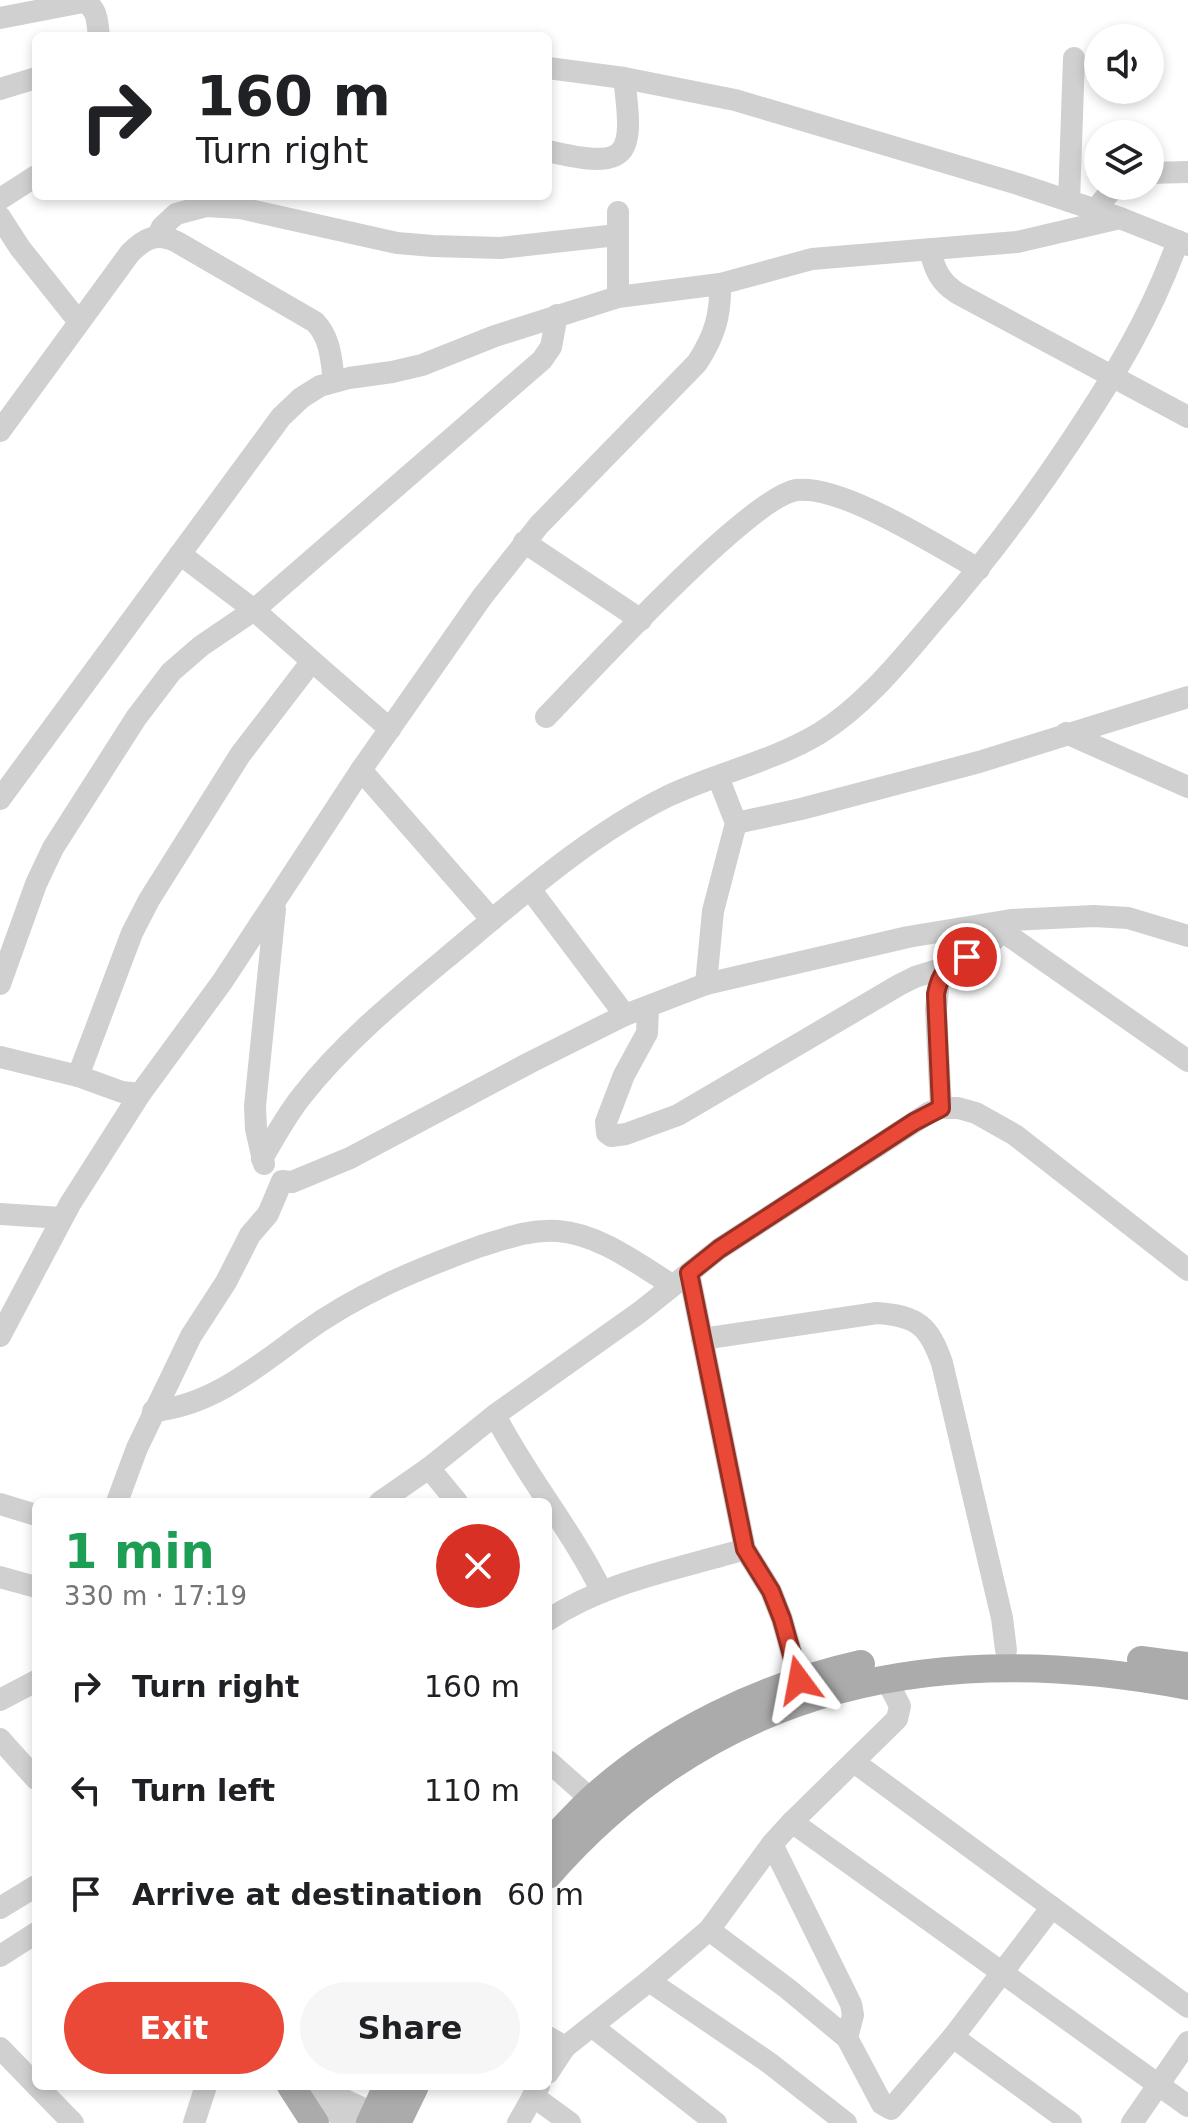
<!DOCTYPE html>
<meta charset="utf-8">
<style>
:root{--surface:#fff;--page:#f6f6f6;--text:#202124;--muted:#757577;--accent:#e94936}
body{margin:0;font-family:"DejaVu Sans",sans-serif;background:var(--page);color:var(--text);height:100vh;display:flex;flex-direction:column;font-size:30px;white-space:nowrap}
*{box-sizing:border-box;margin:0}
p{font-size:26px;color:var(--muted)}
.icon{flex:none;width:44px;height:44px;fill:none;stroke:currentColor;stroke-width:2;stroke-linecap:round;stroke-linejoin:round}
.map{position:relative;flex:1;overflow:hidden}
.side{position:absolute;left:32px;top:1498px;width:520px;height:592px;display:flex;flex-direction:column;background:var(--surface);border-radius:12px;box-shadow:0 4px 12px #0003}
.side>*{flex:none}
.banner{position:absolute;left:32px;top:32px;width:520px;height:168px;border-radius:12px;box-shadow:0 4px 12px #0003;background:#fff;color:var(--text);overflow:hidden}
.tools{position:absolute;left:1084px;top:24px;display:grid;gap:16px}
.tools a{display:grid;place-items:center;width:80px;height:80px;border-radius:50%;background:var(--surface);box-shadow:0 4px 12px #0003;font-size:40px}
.pin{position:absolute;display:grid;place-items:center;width:68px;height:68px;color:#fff;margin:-34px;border:4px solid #fff;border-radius:50%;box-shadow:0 2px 8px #0007}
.me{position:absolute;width:88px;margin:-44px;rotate:347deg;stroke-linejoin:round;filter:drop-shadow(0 0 6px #0008)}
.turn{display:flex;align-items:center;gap:28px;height:168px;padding:0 32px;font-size:36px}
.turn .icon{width:104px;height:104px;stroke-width:2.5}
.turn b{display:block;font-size:56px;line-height:68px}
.round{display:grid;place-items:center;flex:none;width:84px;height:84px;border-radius:42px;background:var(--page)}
.head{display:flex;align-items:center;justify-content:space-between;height:136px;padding:0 32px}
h1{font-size:48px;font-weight:600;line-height:60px;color:#1e9e55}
.action{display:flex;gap:16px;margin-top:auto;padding:16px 32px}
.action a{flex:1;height:92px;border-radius:48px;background:var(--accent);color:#fff;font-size:32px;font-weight:600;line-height:92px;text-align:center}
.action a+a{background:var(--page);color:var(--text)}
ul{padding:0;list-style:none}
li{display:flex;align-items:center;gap:24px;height:104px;padding:0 32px}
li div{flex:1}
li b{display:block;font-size:30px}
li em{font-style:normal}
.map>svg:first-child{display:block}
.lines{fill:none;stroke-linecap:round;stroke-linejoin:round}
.minor{stroke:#d0d0d0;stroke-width:22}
.major{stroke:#ababab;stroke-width:28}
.route-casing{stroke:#972f23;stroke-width:20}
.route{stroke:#e94936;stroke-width:14}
</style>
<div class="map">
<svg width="1188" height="2123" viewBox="0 0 1188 2123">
<rect width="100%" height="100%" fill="#fff"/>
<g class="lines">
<g class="minor">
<path d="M0 18 83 2C98 7 97 22 99 36"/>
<polyline points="548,68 624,78 735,100 1018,184 1120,218 1188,245"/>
<polyline points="0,89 36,78"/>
<path d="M548 151C631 171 634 156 624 78"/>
<polyline points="1150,173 1188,172"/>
<polyline points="0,199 36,176"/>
<polyline points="1069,201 1074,58"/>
<polyline points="1095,210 1115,186"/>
<polyline points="618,212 618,297"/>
<polyline points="0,217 20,248 79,322"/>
<polyline points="158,236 162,227 176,214 206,206 240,208 397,243 433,246 500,248 617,235"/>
<path d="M930 249C934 269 940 282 957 293L1188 417"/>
<path d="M0 431 130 253C145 238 157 232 177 242L315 322C331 339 331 359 334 381"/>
<polyline points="524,542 641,620"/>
<polyline points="312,661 390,729"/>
<path d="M546 717C587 675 750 496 797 490 843 485 937 546 979 569"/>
<polyline points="1066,733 1188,787"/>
<polyline points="361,770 492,920"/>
<polyline points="0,799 281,417 301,398 320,386 349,378 392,372 422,365 495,336 618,297 720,284 812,259 1017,242 1120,218"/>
<polyline points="736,823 801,809 979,762 1188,697"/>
<polyline points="530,889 625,1015"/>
<polyline points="1002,931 1188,1061"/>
<polyline points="0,984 36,884 53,848 136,718 171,672 201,646 254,610 542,360 551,347 557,315"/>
<polyline points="706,984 713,911 736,823 718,777"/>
<polyline points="648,1008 647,1033 624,1075 606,1122 607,1133 611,1136 626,1134 678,1115 899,985 915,977 947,967"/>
<polyline points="0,1057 78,1076 122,1092 140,1094"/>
<polyline points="78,1076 132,933 149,900 240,755 312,661 254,610 180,554"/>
<polyline points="941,1108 936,1010 939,979 947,967 991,943 1010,921"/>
<path d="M262 1159C274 1138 286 1116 301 1097 350 1034 416 984 476 933 536 883 596 832 666 797 716 773 772 762 820 733 865 705 900 661 934 621 984 564 1029 504 1071 441 1115 375 1151 316 1178 241"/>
<polyline points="264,1164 256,1129 255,1106 275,909"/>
<polyline points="0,1214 62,1218"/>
<polyline points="689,1273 745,1549 771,1591 782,1619 799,1680"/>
<path d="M0 1336 70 1204 140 1094 222 982 361 770 482 597 539 525 697 363C714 337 721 316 720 284"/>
<path d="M702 1339 877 1313C918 1316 929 1326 942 1363L1002 1618 1006 1650"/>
<path d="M153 1411C211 1406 257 1367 302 1334 357 1294 417 1269 481 1246 507 1238 530 1229 558 1231 599 1234 638 1264 672 1285"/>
<path d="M495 1415C526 1476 572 1530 602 1592"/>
<polyline points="429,1468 457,1502"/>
<polyline points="117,1502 137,1448 191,1336 226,1282 250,1235 268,1214 282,1181 292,1182 350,1158 529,1063 625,1015 706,984 908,937 1011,920 1094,916 1128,918 1188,936"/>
<polyline points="380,1502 429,1468 495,1415 640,1312 719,1249 930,1112 941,1108 958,1108 976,1113 1015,1135 1188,1270"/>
<polyline points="0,1504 36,1515"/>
<polyline points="0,1577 36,1587"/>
<path d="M548 1620C606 1581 679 1569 745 1549"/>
<polyline points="885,1677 900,1706 897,1719 792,1822 1188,2106"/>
<polyline points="0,1700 36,1681"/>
<polyline points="0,1739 36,1779"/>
<polyline points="548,1761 592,1800"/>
<polyline points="854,1762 1188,2007"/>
<polyline points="772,1844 851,2004 853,2015 847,2038"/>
<polyline points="0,1908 36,1886"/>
<polyline points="709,1930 788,1989 847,2038 882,2104 891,2109 953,2037 1052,1907"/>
<polyline points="0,1956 36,1933"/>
<polyline points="649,1981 709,1930 772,1844 792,1822"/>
<polyline points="593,2027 716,2123"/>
<polyline points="548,2037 565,2047 548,2073"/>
<polyline points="953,2037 1071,2123"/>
<polyline points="565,2047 649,1981 768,2062 846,2123"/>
<polyline points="0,2048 36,2085"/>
<polyline points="37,2086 73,2123"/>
<polyline points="315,2086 387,2120"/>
<polyline points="533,2096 570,2123"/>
<polyline points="312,2100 354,2123"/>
<polyline points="194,2123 206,2086"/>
<polyline points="518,2123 539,2086"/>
<polyline points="1132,2123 1188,2042"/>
</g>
<g class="major">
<polyline points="1141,1660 1188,1666"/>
<path d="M548 1844C562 1830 576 1814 591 1800 665 1732 763 1686 861 1664"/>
<path d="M548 1875C719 1680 941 1639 1188 1686"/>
<polyline points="291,2086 315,2123"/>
<polyline points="370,2123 387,2086"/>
<polyline points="397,2123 415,2086"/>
</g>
</g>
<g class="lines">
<g class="route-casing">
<path id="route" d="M799 1680 782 1619 771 1591 745 1549 689 1273 719 1249 914 1122 941 1108 936 994C941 970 946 968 967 957"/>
</g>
<use href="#route" class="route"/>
</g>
</svg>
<div class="tools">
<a><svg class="icon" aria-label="sound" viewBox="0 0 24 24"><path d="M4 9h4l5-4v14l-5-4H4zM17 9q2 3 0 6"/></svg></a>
<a><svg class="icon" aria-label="layers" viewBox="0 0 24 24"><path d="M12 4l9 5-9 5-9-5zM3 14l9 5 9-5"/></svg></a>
</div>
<div class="pin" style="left:967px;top:957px;background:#d93025"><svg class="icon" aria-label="arrive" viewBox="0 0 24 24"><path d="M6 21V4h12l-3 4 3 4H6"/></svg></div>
<svg class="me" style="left:799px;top:1680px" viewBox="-20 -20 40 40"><path d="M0-17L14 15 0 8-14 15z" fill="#e94936" stroke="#fff" stroke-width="4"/></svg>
<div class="banner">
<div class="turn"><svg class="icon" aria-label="right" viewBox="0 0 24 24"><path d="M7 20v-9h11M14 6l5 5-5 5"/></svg><div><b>160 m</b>Turn right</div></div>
</div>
<section class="side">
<div class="head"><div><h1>1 min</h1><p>330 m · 17:19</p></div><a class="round" style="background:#d93025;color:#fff"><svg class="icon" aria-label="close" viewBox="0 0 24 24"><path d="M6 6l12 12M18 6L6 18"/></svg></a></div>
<ul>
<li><svg class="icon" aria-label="right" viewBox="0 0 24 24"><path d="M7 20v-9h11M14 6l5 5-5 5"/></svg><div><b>Turn right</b></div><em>160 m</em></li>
<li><svg class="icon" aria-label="left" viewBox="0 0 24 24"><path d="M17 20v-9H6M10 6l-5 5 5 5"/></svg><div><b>Turn left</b></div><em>110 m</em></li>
<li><svg class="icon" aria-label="arrive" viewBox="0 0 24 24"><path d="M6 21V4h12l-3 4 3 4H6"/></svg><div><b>Arrive at destination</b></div><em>60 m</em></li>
</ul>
<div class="action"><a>Exit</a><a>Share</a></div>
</section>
</div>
